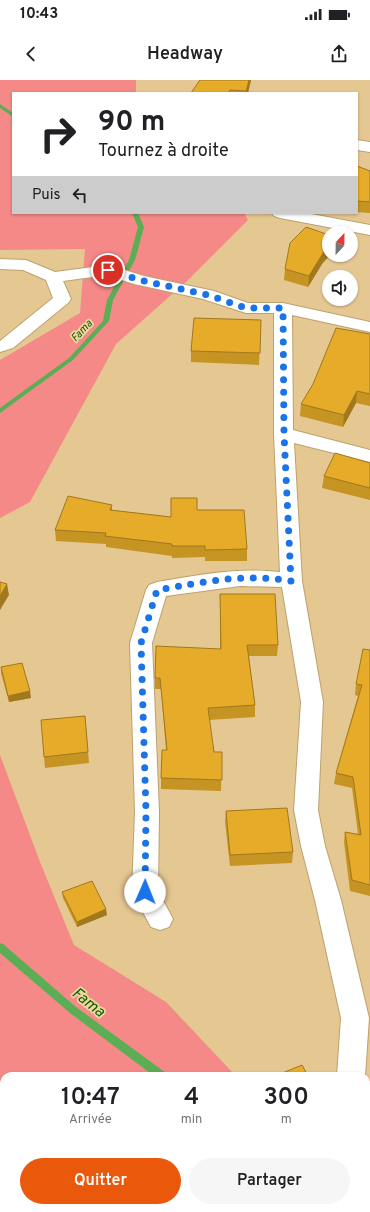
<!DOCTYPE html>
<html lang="fr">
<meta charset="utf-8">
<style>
:root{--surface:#fff;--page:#f6f6f6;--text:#202124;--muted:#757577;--accent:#ea580c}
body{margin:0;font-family:Overpass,sans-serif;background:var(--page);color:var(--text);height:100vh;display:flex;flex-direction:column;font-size:15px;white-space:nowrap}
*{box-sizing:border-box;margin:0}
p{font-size:13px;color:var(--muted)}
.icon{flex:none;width:22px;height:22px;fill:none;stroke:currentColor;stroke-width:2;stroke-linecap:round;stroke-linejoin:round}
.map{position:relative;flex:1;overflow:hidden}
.sheet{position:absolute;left:0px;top:992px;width:370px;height:140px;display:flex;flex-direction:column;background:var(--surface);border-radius:12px 12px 0 0;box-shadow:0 1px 3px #0004}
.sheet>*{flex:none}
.hud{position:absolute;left:12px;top:12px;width:346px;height:122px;border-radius:0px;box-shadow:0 1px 3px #0004;background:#fff;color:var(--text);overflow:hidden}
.needle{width:26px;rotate:22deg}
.tools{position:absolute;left:322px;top:146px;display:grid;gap:8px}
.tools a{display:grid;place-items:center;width:36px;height:36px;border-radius:50%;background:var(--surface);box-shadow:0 1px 3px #0004;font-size:20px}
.pin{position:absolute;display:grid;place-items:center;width:34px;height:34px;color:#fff;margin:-17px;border:2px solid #fff;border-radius:50%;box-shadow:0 1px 4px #0007}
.me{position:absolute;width:44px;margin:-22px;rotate:1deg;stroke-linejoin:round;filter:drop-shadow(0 0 3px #0008)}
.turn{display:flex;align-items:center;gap:14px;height:84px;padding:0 20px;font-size:18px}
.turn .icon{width:52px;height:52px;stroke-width:2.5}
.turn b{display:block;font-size:28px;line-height:34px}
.then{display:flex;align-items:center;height:38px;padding:0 20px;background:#0003;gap:8px;font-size:15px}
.eta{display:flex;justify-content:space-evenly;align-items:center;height:68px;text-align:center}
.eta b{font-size:24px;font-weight:600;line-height:28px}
.cta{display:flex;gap:8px;margin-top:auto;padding:8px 20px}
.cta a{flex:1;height:46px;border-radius:24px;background:var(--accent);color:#fff;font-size:16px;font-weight:600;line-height:46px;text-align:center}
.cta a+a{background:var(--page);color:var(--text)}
.status{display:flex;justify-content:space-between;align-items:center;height:28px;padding:0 20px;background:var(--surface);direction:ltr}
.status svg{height:11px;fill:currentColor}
header{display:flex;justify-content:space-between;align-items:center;height:52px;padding:0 20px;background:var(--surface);font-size:18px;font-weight:600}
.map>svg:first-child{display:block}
.green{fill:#f48987}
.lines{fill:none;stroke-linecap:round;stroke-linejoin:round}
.stream{fill:#5bae54;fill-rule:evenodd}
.street-casing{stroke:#bda16c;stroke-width:2}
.street{fill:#fff;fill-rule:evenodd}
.wall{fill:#c69423}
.shaded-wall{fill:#a1781d}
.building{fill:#e6ac29;stroke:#a1781d}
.route{stroke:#1a73e8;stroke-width:7;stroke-dasharray:0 12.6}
.labels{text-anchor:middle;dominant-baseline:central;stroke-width:3.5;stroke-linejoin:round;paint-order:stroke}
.far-water-label{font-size:11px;font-style:italic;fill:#0a6304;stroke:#f2d49e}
.near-water-label{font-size:16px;font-style:italic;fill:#0a6304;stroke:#f2d49e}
</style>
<div class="status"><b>10:43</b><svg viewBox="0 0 49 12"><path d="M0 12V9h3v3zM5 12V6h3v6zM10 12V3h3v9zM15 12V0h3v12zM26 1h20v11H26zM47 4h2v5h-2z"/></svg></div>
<header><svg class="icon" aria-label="back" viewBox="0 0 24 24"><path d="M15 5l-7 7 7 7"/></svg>Headway<svg class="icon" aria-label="share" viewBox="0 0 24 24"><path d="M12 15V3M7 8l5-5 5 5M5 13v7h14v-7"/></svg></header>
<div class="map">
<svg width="370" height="1132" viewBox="0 0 370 1132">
<rect width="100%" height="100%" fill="#e5c792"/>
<g class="green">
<polygon points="0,0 136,0 136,13 13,13 13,133 244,133 248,140 188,200 116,264 30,422 0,438 0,280 80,233 85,169 0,170"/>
<polygon points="0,675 40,782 74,865 166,922 233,993 234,996 4,996 4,1059 0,1059"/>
<polygon points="157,1128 278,1128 280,1132 161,1132"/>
</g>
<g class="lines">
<g class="stream">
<polygon points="0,24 13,33 13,37 0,28"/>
<polygon points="132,133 138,133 144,147 135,180 113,220 109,241 73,280 0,333 0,328 69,278 103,241 107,220 129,180 138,147"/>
<polygon points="0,863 3,864 76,927 166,993 167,996 154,996 70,933 0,873"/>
<polygon points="259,1128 270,1128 271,1132 260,1132"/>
</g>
<g class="street-casing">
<g id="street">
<polygon points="357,60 370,62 370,72 357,70"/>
<polygon points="272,133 306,133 370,145 370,155 280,138 274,136"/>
<path d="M0 179 26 180 55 192 108 185 144 196 214 211 248 223H283L370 242V252L292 235 293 350 370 370V382L294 363 302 501 323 622 318 730 325 766 341 820 369 938 365 996H337L341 938 315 820 301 766 294 730 301 622 282 507 240 506 166 516 152 563 159 732 158 811 173 839 169 847 160 850 151 847 132 812 135 732 130 563 146 510 149 505 157 502C198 495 239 487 280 492L274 354V233H246L203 219 134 204 107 195 63 201 71 219 68 223 13 268 0 272V261L53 218 46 200 23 190 0 189Z"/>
<polygon points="366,1065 370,1066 370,1113 366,1111"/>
</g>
</g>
<use href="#street" class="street"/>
</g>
<g class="wall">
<polygon points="200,0 251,0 248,13 191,13"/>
<polygon points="357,86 370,91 370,133 357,132"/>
<polygon points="322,184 308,207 284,200 285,189"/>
<polygon points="261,240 259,285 191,282 191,271"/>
<polygon points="370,254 370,326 356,323 343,347 300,336 301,324"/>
<polygon points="370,383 370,420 322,408 324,396"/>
<polygon points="112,425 112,430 171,437 197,430 247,469 247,481 205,481 205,477 172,478 172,476 106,467 106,464 56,461 55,450"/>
<polygon points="220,514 278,565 277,576 249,576 255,625 255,637 209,640 214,672 222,672 221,711 161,709 161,698 166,670 161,609 155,609 155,598 220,569"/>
<polygon points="370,570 370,816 350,811 344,762 345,752 358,754 352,708 334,704 336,693 358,616 355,615 356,604"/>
<polygon points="1,587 31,618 9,622 1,593"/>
<polygon points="85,636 89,683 45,688 44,677"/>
<polygon points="226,731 293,772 292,783 230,786 225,742"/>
<polygon points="62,812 107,835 77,847 63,818"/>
<polygon points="294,1128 358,1128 356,1132 296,1132"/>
</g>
<g class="shaded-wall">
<polygon points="249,0 251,0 248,13 246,13"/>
<polygon points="329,166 329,175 330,175 322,184 308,207 309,196 323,173"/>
<polygon points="357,311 356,323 343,347 344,335"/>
<polygon points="7,504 9,515 0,530 0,516"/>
<polygon points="30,611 31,618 9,622 8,616"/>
<polygon points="106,829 107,835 77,847 77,842"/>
<polygon points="348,1128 358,1128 356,1132 339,1132"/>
</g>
<g class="building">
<polygon points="200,0 249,0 246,11 230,10 228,13 191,13"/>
<polygon points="357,86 370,91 370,122 357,121"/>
<polygon points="306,147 329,155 329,166 323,173 309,196 285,189 290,163"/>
<polygon points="194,238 261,240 260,273 191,271"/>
<polygon points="336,248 370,254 370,314 357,311 344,335 301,324 313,304"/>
<polygon points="335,373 370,383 370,408 324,396"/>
<polygon points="68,416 112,425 110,430 171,437 171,418 197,418 197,430 244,430 247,469 205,470 205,466 172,466 172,464 105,456 106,453 55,450"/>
<polygon points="0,502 7,504 0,516"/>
<polygon points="220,514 275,514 278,565 247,565 255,625 208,628 214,672 222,672 222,700 161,698 162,670 167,670 160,598 155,598 156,566 221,569"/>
<polygon points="363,569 370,570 370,805 352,800 345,752 361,755 353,697 336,693 362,605 356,604"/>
<polygon points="22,583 30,611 8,616 1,587"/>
<polygon points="85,636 88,672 44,677 41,640"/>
<polygon points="287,728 293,772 230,775 226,731"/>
<polygon points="92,801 106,829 77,842 62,812"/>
<polygon points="302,985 308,996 281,996 280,994"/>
<polygon points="300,1128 348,1128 339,1132 302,1132"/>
</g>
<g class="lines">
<path class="route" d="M108 190 140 200 208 215 246 228H283L284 354 291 501C243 493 204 502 157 510L141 563 146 732 145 812"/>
</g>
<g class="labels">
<g class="far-water-label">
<text transform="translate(82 251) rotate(-47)">Fama</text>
</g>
<g class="near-water-label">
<text transform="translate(88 923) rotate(38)">Fama</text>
</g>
</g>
</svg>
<div class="tools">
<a><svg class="needle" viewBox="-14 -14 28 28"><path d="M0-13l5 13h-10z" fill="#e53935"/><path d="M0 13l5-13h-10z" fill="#757577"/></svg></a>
<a><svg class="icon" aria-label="sound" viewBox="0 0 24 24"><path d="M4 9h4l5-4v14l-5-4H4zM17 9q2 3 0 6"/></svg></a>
</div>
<div class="pin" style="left:108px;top:190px;background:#d93025"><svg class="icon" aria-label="arrive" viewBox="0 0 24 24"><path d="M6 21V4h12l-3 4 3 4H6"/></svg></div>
<svg class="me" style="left:145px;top:812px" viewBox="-20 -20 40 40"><circle r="19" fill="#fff"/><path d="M0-13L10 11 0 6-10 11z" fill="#1a73e8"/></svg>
<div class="hud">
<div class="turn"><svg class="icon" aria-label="right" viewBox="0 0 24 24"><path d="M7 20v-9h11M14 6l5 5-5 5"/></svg><div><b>90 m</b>Tournez à droite</div></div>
<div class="then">Puis<svg class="icon" aria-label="left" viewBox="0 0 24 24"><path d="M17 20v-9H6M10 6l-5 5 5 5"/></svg></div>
</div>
<section class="sheet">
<div class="eta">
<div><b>10:47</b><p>Arrivée</p></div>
<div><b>4</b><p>min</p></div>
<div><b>300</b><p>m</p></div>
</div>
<div class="cta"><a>Quitter</a><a>Partager</a></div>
</section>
</div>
